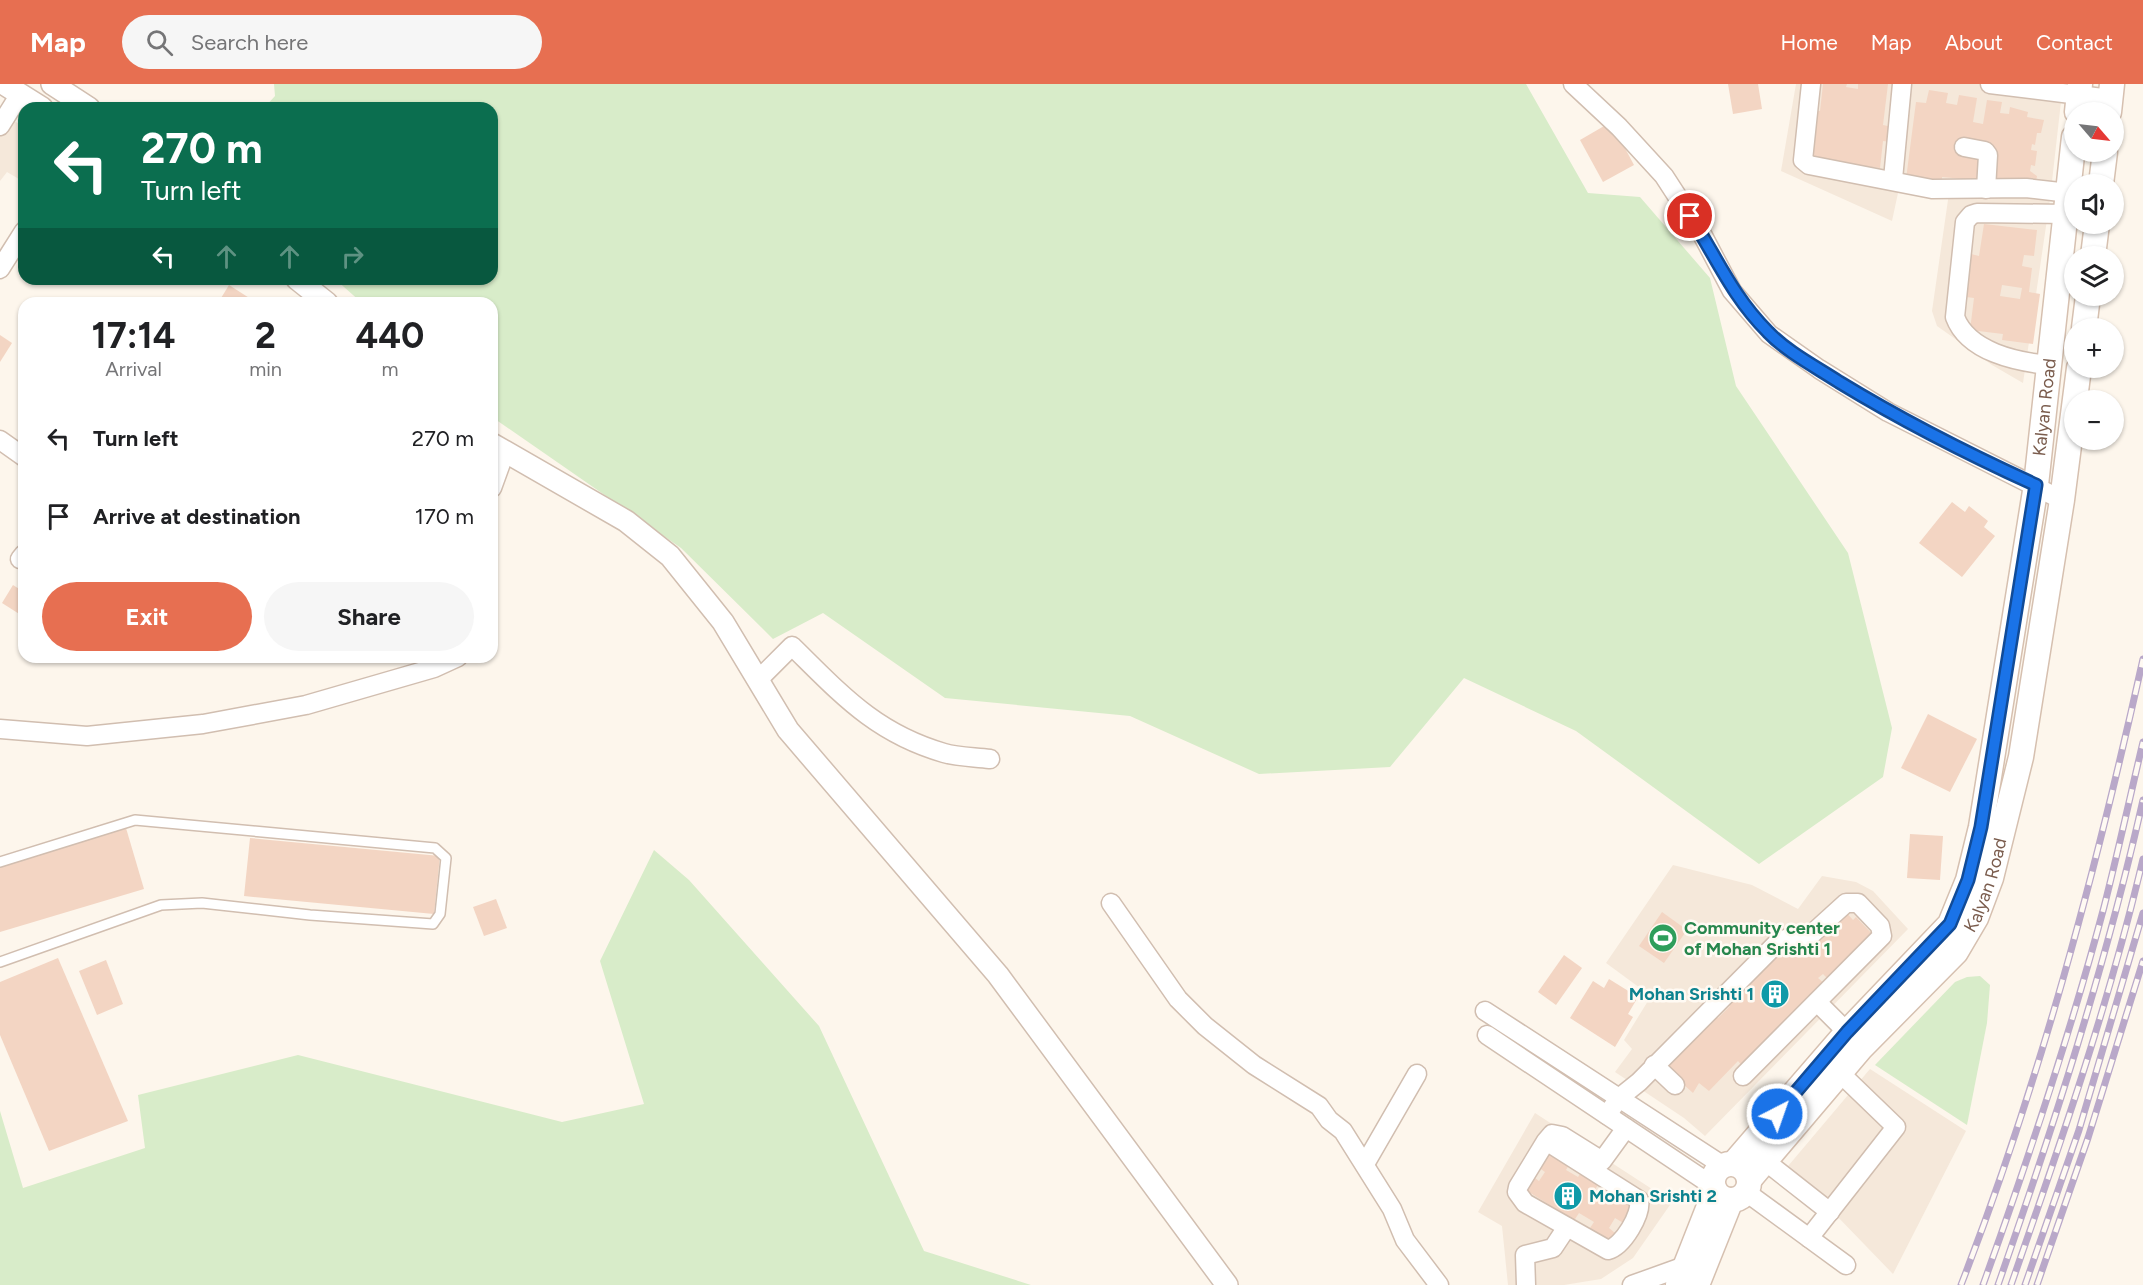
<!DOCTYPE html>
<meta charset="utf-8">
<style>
:root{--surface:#fff;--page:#f6f6f6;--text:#202124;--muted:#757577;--accent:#e76f51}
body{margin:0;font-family:Figtree,sans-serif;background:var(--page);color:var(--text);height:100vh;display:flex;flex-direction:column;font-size:22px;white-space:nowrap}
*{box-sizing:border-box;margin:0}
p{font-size:20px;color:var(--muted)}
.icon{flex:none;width:33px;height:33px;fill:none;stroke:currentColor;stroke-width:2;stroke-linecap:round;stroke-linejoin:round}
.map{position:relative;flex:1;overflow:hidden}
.sheet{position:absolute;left:18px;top:213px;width:480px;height:366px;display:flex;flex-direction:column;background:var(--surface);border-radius:18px;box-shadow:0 2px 4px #0004}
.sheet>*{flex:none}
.banner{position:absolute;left:18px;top:18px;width:480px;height:183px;border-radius:18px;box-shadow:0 2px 4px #0004;background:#0b6e4f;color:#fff;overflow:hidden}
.needle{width:39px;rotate:118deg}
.tools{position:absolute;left:2064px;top:18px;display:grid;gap:12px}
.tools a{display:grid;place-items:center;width:60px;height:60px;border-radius:50%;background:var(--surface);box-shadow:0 2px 4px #0004;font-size:30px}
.pin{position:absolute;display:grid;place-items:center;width:51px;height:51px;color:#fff;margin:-26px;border:3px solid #fff;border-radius:50%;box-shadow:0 2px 6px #0007}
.me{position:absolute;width:66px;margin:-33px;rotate:41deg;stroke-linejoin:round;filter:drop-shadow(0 0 4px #0008)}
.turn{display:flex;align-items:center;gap:21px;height:126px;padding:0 24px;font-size:27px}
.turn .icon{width:78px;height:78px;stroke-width:2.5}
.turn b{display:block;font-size:42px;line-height:51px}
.lanes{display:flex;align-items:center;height:57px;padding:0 24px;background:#0003;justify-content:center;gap:30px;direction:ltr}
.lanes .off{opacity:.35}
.eta{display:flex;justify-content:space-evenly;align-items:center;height:102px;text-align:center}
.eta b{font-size:36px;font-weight:700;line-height:42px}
.button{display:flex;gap:12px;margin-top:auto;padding:12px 24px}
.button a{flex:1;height:69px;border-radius:36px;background:var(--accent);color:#fff;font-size:24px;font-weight:700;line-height:69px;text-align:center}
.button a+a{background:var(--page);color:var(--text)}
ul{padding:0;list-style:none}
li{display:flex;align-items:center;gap:18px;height:78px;padding:0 24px}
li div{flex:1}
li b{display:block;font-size:22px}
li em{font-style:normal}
header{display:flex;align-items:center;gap:36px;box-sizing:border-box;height:84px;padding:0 30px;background:var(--accent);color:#fff}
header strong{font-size:28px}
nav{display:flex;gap:33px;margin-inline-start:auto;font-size:21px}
.search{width:420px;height:54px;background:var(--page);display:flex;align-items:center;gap:15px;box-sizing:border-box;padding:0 21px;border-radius:33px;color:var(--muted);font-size:22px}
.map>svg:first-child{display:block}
.residential{fill:#f5e8da}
.green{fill:#d8ecc9}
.building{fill:#f3d5c3;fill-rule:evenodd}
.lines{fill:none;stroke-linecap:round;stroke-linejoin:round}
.service-casing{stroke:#d1beb0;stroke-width:12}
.minor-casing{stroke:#d1beb0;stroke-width:21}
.tertiary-casing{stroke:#d1beb0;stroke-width:24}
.secondary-casing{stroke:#d6c0b0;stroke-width:27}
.service{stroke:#fff;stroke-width:9}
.minor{stroke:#fff;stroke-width:18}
.tertiary{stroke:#fff;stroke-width:21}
.secondary{stroke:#fff;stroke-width:24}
.rail-casing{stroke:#b9a8c9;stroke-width:7}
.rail{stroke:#fffaf3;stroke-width:4.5;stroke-dasharray:14;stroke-linecap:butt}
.route-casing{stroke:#114b97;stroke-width:15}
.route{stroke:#1a73e8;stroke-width:10}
.labels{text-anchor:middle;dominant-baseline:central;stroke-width:5;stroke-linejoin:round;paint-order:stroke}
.street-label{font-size:18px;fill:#7a5c4d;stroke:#fffaf3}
.leisure-label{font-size:18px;font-weight:bold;fill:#27864d;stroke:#fffaf3;text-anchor:start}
.culture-label{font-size:18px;font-weight:bold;fill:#0d838f;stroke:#fffaf3;text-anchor:end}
</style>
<header>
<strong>Map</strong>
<div class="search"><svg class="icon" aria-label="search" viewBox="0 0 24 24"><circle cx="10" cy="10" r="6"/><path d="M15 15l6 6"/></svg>Search here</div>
<nav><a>Home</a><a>Map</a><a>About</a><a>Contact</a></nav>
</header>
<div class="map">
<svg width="2143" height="1201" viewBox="0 0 2143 1201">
<rect width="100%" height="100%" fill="#fdf6ec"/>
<g class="residential">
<polygon points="1796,0 2063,0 2050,115 2023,299 1992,281 1937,242 1932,227 1949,109 1898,109 1892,137 1781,87"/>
<polygon points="0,28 24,43 24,98 7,88 0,97"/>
<polygon points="1673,781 1752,801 1798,825 1822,792 1856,798 1873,807 1908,845 1705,1052 1684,1034 1615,988 1632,965 1624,956 1651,912 1606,879"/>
<polygon points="1870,985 1966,1047 1893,1190 1836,1131 1778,1094"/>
<polygon points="1535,1029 1672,1118 1633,1174 1601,1195 1564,1201 1508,1201 1502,1142 1478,1128"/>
</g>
<g class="green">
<polygon points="274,0 1526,0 1588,109 1640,113 1710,194 1736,302 1848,469 1892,644 1883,693 1759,780 1576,647 1464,594 1390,683 1259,690 1130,632 945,614 823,529 773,555 681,464 492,333 492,219 362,219 335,195 492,195 492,24 264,24 275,12"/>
<polygon points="654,766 689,796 819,942 924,1167 1031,1201 0,1201 0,1027 23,1104 145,1064 138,1011 298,971 562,1038 644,1020 600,877"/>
<polygon points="1980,892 1990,901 1987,939 1967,1041 1875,981 1955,898 1967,893"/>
</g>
<g class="building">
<polygon points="1728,0 1758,0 1762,25 1733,30"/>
<polygon points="1823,0 1847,0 1846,3 1858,5 1858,0 1888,0 1883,41 1893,43 1891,58 1883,57 1880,84 1809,76 1814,26 1820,27"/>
<polygon points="1929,6 1948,9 1946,19 1957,21 1959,11 1977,14 1973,38 1983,40 1987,16 2002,18 2000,29 2009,30 2010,23 2028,28 2027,33 2044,36 2041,49 2037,49 2035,61 2032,60 2031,66 2037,67 2035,82 2031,81 2030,87 2037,92 2035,103 1990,98 1993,63 1961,57 1981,72 1984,97 1942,93 1942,99 1906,95 1916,18 1926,19"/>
<polygon points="1611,38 1634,81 1603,98 1580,56"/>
<path d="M1984 140 2037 146 2034 172 2024 171 2022 182 2032 184 2029 208 2040 210 2033 260 2002 256 2003 250 1970 246 1974 214 1966 213 1971 170 1979 172ZM2002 201 2022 204 2020 215 2000 212Z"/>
<polygon points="229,201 257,219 218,219"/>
<polygon points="0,251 12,259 0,278"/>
<polygon points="1952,418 1965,428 1969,422 1988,437 1984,443 1995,452 1962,493 1919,459"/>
<polygon points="13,501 24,508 24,533 2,519"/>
<polygon points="1928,630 1977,655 1950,708 1901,684"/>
<polygon points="126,744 144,805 0,848 0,782"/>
<polygon points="1910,750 1943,752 1940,796 1907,794"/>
<polygon points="250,754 440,772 434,830 244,812"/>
<polygon points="496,815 507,844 484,852 473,823"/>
<polygon points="1844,826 1853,836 1856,833 1875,853 1829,896 1823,890 1818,894 1825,900 1744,984 1738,977 1709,1007 1699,999 1693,1009 1663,982 1714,930 1718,934 1730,922 1726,919 1782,861 1787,867 1791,863 1799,871 1807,866 1804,864"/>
<polygon points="1662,828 1687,846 1664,879 1639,862"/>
<polygon points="1564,871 1582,884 1556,921 1538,908"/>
<polygon points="58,874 128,1037 49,1067 0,951 0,898"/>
<polygon points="106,876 123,920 97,931 79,887"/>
<polygon points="1609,895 1638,913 1628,930 1633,933 1615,963 1570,934 1593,897 1604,904"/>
<polygon points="1549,1066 1570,1079 1566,1086 1578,1093 1584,1084 1602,1095 1594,1107 1608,1116 1615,1106 1633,1117 1629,1122 1634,1125 1625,1140 1615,1134 1609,1144 1615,1149 1609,1159 1588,1147 1594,1138 1579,1129 1571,1141 1558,1133 1561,1128 1524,1105 1532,1092 1539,1097 1545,1088 1538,1083"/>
</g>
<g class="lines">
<g class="service-casing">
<polyline id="service" points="0,778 135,736 435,764 446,774 440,830 433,840 310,831 202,819 161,821 0,878"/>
</g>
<g class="minor-casing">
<g id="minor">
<polyline points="1573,0 1619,43 1664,92 1703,152 1732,207 1769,250 1819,285 1888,328 2062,416"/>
<polyline points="1811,0 1803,76 1809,81 1932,105 2026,104 2069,109"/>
<polyline points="1990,0 2111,15"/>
<polyline points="0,42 20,10"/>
<polyline points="1964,63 1985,67 1988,71 1986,105"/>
<polyline points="1893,95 1902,0"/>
<polyline points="0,185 24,147"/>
<path d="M2050 281C2017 278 1968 268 1955 233L1965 138 1971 131 1977 129 2067 130"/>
<polyline points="0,356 24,373"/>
<polyline points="492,404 505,368"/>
<polyline points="20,475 24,470"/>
<path d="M758 596 792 562C841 610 875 649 944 669 958 673 975 673 990 675"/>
<polyline points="0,645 87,652 203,640 306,621 434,584 458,573"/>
<polyline points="1111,819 1178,915 1205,942 1254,981 1319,1022 1329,1036 1343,1047 1392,1125 1405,1156 1439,1201"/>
<polyline points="1817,918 1847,948"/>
<polyline points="1485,927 1722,1081"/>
<polyline points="1487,951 1713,1102"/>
<polyline points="1654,981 1675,1001"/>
<polyline points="1607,1031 1619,1014 1639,998 1778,858 1788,854 1798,860 1803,858 1846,819 1858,819 1880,842 1882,852 1743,992"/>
<path d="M1546 1057 1639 1116C1642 1130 1623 1162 1608 1166L1525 1119 1517 1108 1518 1103 1546 1057 1552 1050 1562 1052 1602 1077 1626 1044"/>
<polyline points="1765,1077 1830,1128"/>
<polyline points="1365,1080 1417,990"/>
<polyline points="1746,1108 1846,1181"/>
<polyline points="1809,1154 1896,1043 1840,989"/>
<polyline points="1526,1201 1525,1171 1553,1164 1567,1143"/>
<polyline points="1632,1201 1685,1182 1692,1185"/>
</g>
</g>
<g class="tertiary-casing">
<g id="tertiary">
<polyline points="4,0 42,24"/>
<polyline points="52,0 89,24"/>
<polyline points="297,195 327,219"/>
<polyline points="492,360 626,437 670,472 723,538 788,646 998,891 1227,1201"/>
</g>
</g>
<g class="secondary-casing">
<g id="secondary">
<polyline points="2077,28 2080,0"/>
<polyline points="2109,28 2112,0"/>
<polyline points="2101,100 2105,68"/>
<polyline points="2093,172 2097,140"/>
<polyline points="2084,244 2088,212"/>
<path id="s1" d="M1734 1079 1847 948 1950 840 1968 796 1981 743 2036 401 2074 53"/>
<circle cx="1731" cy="1098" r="18"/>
<path id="s2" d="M1749 1096 1861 964 1956 868 1976 834 1991 794 2021 673 2062 416 2079 284"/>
<polyline points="1678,1201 1715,1107"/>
<polyline points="1697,1201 1731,1116"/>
</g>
</g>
<use href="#service" class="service"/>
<use href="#minor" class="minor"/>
<use href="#tertiary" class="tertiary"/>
<use href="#secondary" class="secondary"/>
<g class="rail-casing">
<g id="rail">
<path d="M1961 1201C2040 998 2096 787 2143 575"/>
<path d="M1983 1201C2028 1076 2070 951 2104 823 2118 768 2130 713 2143 658"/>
<path d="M1998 1201C2054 1041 2106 881 2143 716"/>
<path d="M2011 1201C2060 1061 2109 920 2143 775"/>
<polyline points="2025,1201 2079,1046 2143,829"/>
<polyline points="2037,1201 2088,1054 2143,877"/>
</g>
</g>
<use href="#rail" class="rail"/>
</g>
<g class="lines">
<g class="route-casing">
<path id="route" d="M1690 132C1717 174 1732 212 1768 248 1787 268 1816 283 1839 298 1903 337 1968 370 2036 401L1981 743 1968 796 1950 840 1847 948 1777 1030"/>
</g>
<use href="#route" class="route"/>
</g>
<defs>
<g id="stadium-disc" transform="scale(1.5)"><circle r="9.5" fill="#2e9e5b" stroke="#fffaf3"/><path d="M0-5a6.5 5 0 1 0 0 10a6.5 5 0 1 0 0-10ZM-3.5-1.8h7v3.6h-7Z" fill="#fff"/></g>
<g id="building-disc" transform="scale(1.5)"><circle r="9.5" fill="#0f9aa8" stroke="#fffaf3"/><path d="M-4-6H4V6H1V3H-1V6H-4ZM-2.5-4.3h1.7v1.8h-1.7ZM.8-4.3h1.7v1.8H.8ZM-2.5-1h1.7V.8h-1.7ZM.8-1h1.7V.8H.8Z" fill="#fff"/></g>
</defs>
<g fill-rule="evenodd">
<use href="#stadium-disc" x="1663" y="854"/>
<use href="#building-disc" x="1775" y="910"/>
<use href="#building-disc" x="1568" y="1112"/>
</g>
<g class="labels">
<g class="street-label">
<text stroke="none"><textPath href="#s1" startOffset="849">Kalyan Road</textPath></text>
<text stroke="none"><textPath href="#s2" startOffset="382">Kalyan Road</textPath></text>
</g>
<g class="leisure-label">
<text x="1684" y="844">Community center<tspan x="1684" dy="21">of Mohan Srishti 1</tspan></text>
</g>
<g class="culture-label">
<text x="1754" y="910">Mohan Srishti 1</text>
<text x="1589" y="1112" text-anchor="start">Mohan Srishti 2</text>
</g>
</g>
</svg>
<div class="tools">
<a><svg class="needle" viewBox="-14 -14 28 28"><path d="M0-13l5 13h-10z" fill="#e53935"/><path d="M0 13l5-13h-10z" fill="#757577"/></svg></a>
<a><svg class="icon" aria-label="sound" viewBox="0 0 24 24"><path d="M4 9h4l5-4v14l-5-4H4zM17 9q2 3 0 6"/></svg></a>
<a><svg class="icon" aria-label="layers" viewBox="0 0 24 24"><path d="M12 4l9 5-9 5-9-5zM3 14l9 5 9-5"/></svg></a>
<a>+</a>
<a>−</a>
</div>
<div class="pin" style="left:1690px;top:132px;background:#d93025"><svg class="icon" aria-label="arrive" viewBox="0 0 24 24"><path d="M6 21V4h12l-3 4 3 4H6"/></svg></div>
<svg class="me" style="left:1777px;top:1030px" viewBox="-20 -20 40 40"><circle r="17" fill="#1a73e8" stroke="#fff" stroke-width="3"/><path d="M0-11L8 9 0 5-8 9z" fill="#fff"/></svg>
<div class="banner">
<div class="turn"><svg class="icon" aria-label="left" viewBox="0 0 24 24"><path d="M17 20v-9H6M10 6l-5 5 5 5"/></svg><div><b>270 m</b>Turn left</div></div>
<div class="lanes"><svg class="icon" aria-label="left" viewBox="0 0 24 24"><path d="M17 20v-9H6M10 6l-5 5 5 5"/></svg><svg class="icon off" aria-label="ahead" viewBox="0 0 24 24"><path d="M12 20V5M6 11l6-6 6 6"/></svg><svg class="icon off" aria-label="ahead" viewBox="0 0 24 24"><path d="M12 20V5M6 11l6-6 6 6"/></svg><svg class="icon off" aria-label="right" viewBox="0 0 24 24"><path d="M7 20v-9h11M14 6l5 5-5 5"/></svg></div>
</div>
<section class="sheet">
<div class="eta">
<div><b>17:14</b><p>Arrival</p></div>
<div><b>2</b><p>min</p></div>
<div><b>440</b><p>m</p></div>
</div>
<ul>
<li><svg class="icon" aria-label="left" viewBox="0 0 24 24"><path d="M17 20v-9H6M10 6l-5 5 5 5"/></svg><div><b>Turn left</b></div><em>270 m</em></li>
<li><svg class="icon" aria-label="arrive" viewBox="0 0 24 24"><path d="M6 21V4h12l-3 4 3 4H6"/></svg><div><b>Arrive at destination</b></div><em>170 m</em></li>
</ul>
<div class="button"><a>Exit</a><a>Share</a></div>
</section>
</div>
